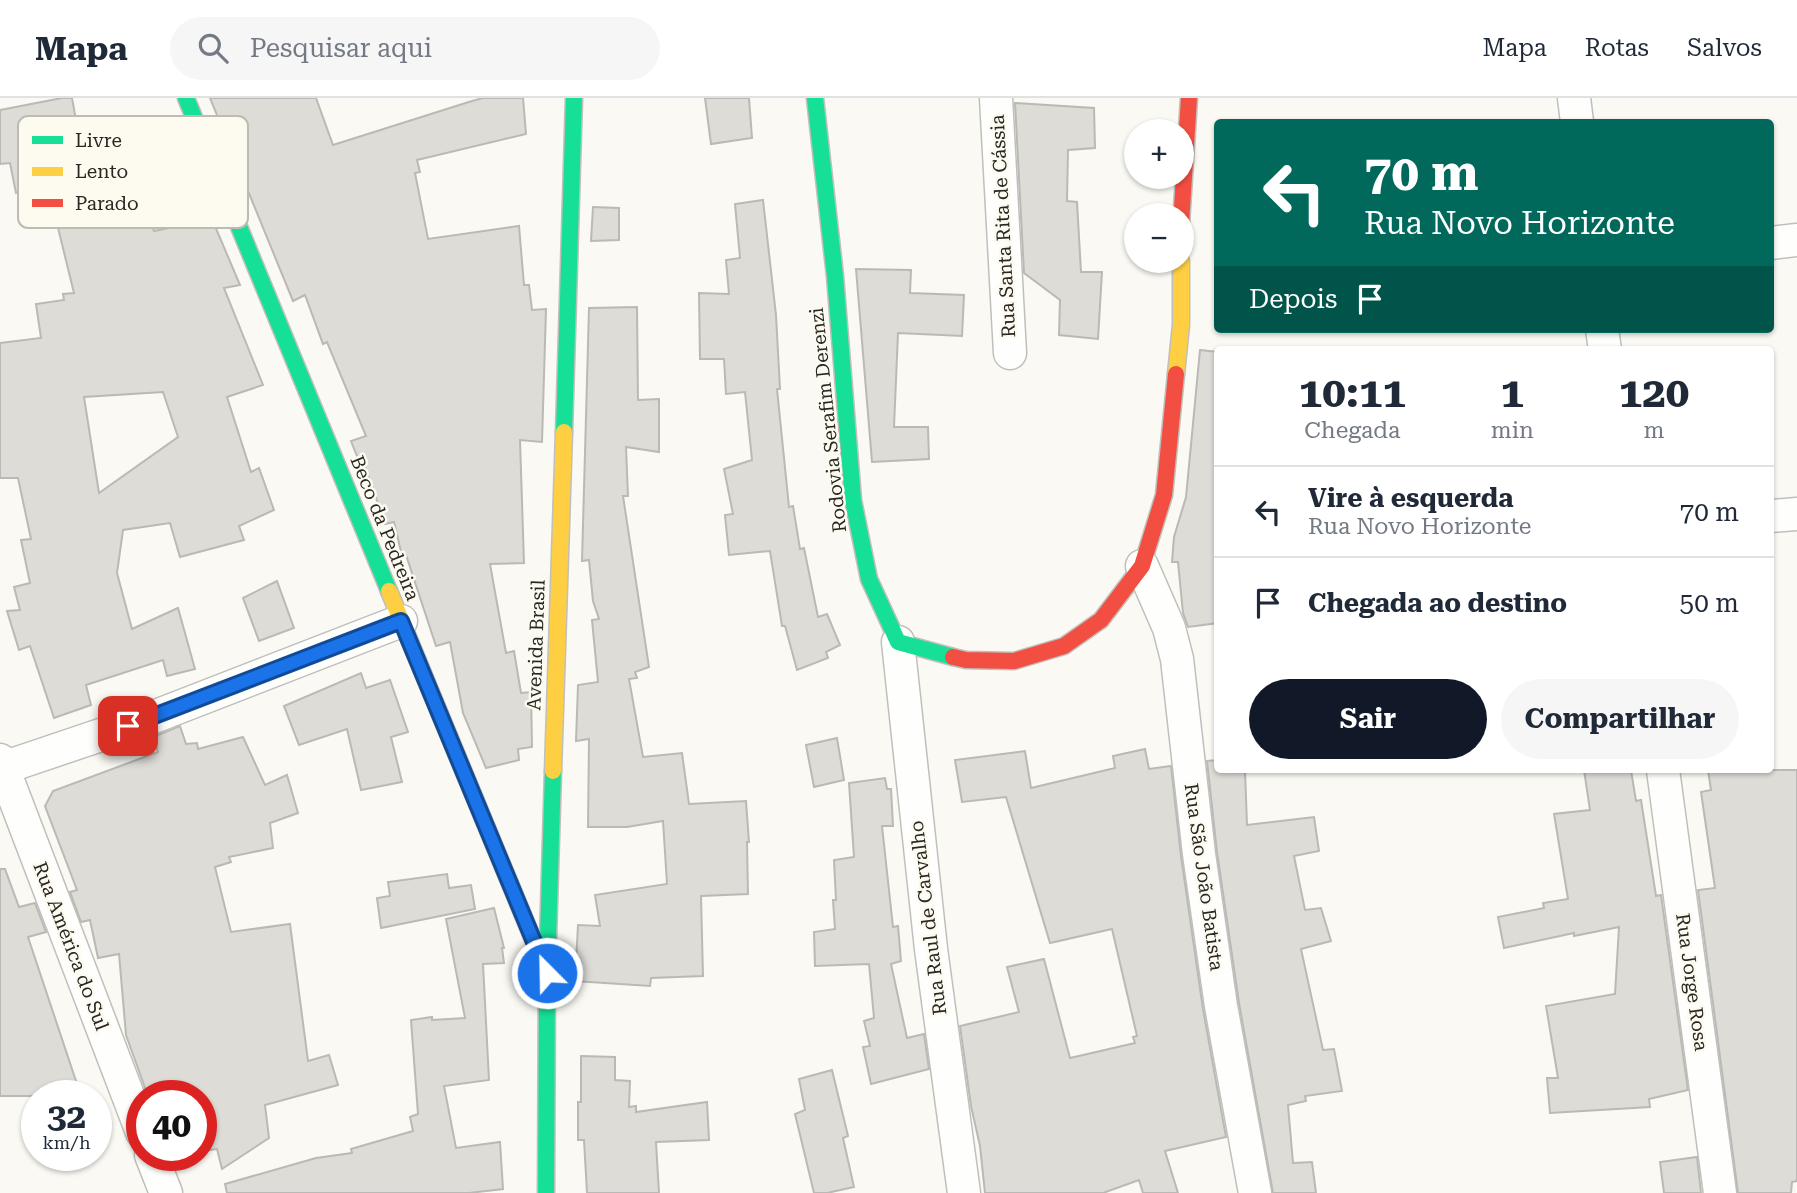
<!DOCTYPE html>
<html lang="pt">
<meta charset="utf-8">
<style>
:root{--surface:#fff;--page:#f6f6f7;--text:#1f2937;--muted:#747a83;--line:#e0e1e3;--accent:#111827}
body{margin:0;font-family:"Roboto Serif",serif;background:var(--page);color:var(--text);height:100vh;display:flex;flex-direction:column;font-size:26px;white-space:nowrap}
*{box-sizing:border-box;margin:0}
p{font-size:23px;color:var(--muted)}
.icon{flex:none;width:38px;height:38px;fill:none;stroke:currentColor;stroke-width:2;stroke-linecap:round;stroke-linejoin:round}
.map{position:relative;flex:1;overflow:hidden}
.details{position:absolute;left:1214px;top:248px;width:560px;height:427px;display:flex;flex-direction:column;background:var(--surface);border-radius:7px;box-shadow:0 2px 5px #0004}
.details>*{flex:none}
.top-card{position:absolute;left:1214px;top:21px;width:560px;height:214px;border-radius:7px;box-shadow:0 2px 5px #0004;background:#00695c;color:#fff;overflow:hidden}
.tools{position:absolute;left:1124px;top:21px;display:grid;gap:14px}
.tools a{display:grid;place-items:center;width:70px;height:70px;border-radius:50%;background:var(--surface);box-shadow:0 2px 5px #0004;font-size:35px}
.speed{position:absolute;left:21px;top:982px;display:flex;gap:14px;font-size:35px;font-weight:700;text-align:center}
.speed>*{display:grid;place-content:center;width:91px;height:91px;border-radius:50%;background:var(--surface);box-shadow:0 2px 5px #0004;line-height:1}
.speed small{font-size:18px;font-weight:400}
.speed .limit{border:10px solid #d22;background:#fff;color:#111}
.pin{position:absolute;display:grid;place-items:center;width:60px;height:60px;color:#fff;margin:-30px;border-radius:14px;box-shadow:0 4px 10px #0006}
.me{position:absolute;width:77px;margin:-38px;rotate:337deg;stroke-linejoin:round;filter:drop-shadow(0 0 5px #0008)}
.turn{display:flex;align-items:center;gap:24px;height:147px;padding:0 35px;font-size:32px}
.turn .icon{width:91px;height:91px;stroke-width:2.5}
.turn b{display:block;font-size:49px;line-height:60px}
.then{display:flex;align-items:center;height:66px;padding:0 35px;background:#0003;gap:14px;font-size:26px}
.eta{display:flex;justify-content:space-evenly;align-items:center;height:119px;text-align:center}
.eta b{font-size:42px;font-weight:700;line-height:49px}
.action{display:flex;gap:14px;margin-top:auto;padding:14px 35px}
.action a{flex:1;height:80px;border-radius:42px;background:var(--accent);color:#fff;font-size:28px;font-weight:700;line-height:80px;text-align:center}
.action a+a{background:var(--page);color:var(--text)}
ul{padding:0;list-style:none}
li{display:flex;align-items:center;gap:21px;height:91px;padding:0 35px;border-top:2px solid var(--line)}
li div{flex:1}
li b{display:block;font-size:26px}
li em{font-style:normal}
header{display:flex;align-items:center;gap:42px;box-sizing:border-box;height:98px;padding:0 35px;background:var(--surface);border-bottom:2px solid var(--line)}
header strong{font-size:33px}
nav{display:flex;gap:38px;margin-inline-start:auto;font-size:24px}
.search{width:490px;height:63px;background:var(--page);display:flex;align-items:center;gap:18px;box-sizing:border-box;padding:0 24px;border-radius:38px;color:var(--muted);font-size:26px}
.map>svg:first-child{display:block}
.building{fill:#dddcd7;stroke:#bab9b5;stroke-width:2;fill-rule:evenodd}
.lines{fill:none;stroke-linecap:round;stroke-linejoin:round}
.street-casing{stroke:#c0bfbb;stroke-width:35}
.fast-casing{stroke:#c0bfbb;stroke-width:19}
.slow-casing{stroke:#c0bfbb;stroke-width:19}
.jam-casing{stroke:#c0bfbb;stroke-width:19}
.street{stroke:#fefefd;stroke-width:32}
.fast{stroke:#16e098;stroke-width:16}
.slow{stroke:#ffcf43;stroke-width:16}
.jam{stroke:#f24e42;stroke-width:16}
.route-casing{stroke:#114b97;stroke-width:18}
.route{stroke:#1a73e8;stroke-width:12}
.labels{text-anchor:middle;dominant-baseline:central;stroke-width:5;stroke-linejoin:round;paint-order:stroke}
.street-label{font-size:19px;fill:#282723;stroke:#fdfbf0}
.key{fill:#fdfbf0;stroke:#bdbbb2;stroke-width:2}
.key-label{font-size:19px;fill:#282723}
</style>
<header>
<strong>Mapa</strong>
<div class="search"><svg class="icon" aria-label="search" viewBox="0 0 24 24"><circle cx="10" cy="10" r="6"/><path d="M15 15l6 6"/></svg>Pesquisar aqui</div>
<nav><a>Mapa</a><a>Rotas</a><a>Salvos</a></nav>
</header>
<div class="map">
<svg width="1797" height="1095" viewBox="0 0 1797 1095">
<rect width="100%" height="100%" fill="#faf9f3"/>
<g class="building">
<path d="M62 0H72L80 44 96 38 111 107 121 105 127 124 149 116 154 133 212 121 240 187 224 190 263 287 227 299 251 374 259 370 274 412 239 428 244 442 180 459 170 425 123 432 117 475 132 531 178 510 195 571 167 578 163 562 86 587 91 607 54 620 30 548 19 552 7 513 20 512 14 489 30 485 21 442 31 441 18 380H0V245L41 240 36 206 64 202 63 196 74 195 47 85 16 95 10 65 0 66V12ZM163 294 178 339 99 395 84 299Z"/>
<polygon points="210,0 316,0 333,47 472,3 483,0 523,0 526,36 417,62 420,74 415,75 428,141 519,128 524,187 529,187 532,212 546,211 542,344 520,342 524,465 490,466 506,555 514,553 521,595 531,594 532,649 518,651 519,662 486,670 463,615 450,544 436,548 406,457 402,458 394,424 385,426 365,368 361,368 351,343 366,338 327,244 323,246 305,197 293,203"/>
<polygon points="705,0 749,0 752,40 711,46"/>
<polygon points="1015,5 1094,10 1095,50 1068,52 1067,103 1077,104 1081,174 1102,174 1098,241 1059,237 1060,202 1024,175"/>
<polygon points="763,102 776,217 780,291 777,291 789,409 793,408 800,451 804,450 818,519 827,516 840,547 826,554 828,560 797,572 785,528 782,528 770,453 729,457 725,417 733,416 724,371 752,362 745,294 726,296 724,261 700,261 699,195 729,196 726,162 740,160 735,106"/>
<polygon points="593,109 619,110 619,142 591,143"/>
<polygon points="856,171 911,172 910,195 964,197 962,238 898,235 894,329 928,329 929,361 872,364"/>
<polygon points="637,209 638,302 659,301 659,354 626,349 628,398 623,398 649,569 635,574 637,580 629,581 643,659 682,655 689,706 746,703 749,744 747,744 748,796 701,798 703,878 651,880 650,888 575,883 578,827 600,828 595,797 667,786 663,723 627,729 588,729 589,641 576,643 578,587 598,584 592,522 599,521 593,503 589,462 582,463 589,210"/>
<polygon points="1200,252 1218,254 1218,525 1188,529 1183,515 1178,464 1172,464 1174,439 1186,399"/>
<polygon points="277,483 294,530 259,543 243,500"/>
<polygon points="361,575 366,590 390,582 408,634 391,639 402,684 361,692 347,631 299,647 284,608"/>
<polygon points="180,628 186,646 197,645 198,651 243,639 265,687 287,677 298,715 270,725 273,750 229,759 231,764 215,769 231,834 290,826 308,963 329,957 338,987 265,1007 269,1040 222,1071 217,1051 201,1053 201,998 148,998 126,937 119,856 98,860 90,822 81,824 70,794 77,792 45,708 53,693 158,654 153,639"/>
<polygon points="837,640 844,682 814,689 806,647"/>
<polygon points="1145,651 1149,671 1171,668 1181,758 1203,911 1226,1039 1165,1053 1178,1095 1143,1095 1139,1082 1103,1095 985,1095 980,1048 971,1008 960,928 1019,914 1007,869 1044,861 1070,960 1135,945 1133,939 1137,938 1112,831 1050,845 1006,699 962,704 955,662 1025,653 1031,690 1115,670 1113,658"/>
<polygon points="1218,662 1218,672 1245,672 1247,727 1314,719 1319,753 1294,758 1305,812 1321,810 1331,843 1301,851 1323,952 1334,951 1342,993 1305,998 1306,1003 1288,1007 1293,1065 1312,1064 1316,1095 1273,1095 1239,905 1217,754 1207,663"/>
<polygon points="1584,672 1631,672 1636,703 1641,702 1656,798 1661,797 1688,992 1649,1001 1650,1009 1550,1015 1547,980 1558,980 1546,908 1615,896 1619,829 1574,838 1574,835 1504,850 1498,819 1544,810 1543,805 1568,801 1554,716 1590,712"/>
<polygon points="1708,672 1797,672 1797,1083 1792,1084 1791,1095 1738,1095 1698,792 1715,790 1701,694 1711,692"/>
<polygon points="885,680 887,691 891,691 893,728 882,728 893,829 898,828 901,863 891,866 907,940 924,936 929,971 871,986 863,949 870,948 864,923 874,920 869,866 815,868 814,834 835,831 833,802 836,802 834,762 854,759 849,685"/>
<polygon points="0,771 5,771 19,809 35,805 46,834 28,839 81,998 0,998"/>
<polygon points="447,776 449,790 471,787 475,811 381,830 377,800 390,798 388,784"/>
<polygon points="494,810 504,850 502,850 504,865 483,866 489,982 444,988 456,1050 500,1044 503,1091 469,1095 227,1095 225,1086 316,1060 352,1055 351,1051 413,1033 410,1019 418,1016 411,922 432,919 432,922 465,920 446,821"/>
<polygon points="581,958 615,959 615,982 630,983 629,1009 636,1008 636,1014 707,1004 709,1042 656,1044 659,1095 587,1095 584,1042 578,1042 578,1004 581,1004"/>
<polygon points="832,972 848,1038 843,1040 854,1089 827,1095 814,1095 795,1016 805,1012 799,981"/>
<polygon points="1697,1059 1701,1095 1664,1095 1660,1064"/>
</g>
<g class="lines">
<g class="street-casing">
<g id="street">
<polyline points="996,0 1010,255"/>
<polyline points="1574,0 1577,24"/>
<polyline points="1771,145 1797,142"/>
<polyline points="1602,231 1605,252"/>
<polyline points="1771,418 1797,416"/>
<polyline points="1142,468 1169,530 1177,561 1199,756 1221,908 1255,1095"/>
<polyline points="898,544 931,851 964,1095"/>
<polyline points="0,662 142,1034"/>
<polyline points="0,671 151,620 401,523"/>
<polyline points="1663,672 1720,1095"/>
<polyline points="151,1057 166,1095"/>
</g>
</g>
<g class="fast-casing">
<g id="fast">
<polyline points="186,0 389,493"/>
<polyline points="815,0 835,178 853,402 869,481 898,544 953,559"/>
<polyline points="564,334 574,0"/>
<polyline points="546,1095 547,875 553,673"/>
</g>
</g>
<g class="slow-casing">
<g id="slow">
<polyline points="1176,276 1181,227 1181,163"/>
<polyline points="389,493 542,863"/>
<polyline points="553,673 564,334"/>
</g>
</g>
<g class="jam-casing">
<g id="jam">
<polyline points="1181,126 1189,0"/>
<polyline points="953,559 966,562 1014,563 1064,548 1101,522 1142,468 1164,397 1176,276"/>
</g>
</g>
<use href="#street" class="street"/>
<use href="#fast" class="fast"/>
<use href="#slow" class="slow"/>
<use href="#jam" class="jam"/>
</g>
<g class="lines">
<g class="route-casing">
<polyline id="route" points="128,628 401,523 547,875"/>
</g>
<use href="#route" class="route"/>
</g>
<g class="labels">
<g class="street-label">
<text transform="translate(1003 128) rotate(-93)">Rua Santa Rita de Cássia</text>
<text transform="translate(828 322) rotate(-96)">Rodovia Serafim Derenzi</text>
<text transform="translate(385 430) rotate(68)">Beco da Pedreira</text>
<text transform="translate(536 547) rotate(-88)">Avenida Brasil</text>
<text transform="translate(1204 779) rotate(82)">Rua São João Batista</text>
<text transform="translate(928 820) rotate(-97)">Rua Raul de Carvalho</text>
<text transform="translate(71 848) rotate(69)">Rua América do Sul</text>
<text transform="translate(1692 884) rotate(82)">Rua Jorge Rosa</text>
</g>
</g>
<rect x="18" y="18" width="230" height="112" rx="10" class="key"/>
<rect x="32" y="38" width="31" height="8" fill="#16e098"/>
<rect x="32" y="69" width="31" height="9" fill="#ffcf43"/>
<rect x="32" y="101" width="31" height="8" fill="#f24e42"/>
<g class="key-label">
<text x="75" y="49">Livre</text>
<text x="75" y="80">Lento</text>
<text x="75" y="112">Parado</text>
</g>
</svg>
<div class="tools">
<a>+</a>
<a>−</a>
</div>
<div class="speed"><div>32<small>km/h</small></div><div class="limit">40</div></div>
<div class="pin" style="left:128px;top:628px;background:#d93025"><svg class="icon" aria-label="arrive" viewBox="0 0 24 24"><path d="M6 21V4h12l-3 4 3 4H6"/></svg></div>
<svg class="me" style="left:547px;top:875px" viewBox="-20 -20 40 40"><circle r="17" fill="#1a73e8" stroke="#fff" stroke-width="3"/><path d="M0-11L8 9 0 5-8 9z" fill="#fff"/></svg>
<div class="top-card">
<div class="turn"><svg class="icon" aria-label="left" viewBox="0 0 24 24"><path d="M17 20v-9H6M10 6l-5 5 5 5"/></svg><div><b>70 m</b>Rua Novo Horizonte</div></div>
<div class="then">Depois<svg class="icon" aria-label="arrive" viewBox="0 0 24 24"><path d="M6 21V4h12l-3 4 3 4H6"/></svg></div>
</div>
<section class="details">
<div class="eta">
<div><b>10:11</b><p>Chegada</p></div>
<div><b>1</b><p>min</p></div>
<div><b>120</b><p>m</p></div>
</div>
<ul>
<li><svg class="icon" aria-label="left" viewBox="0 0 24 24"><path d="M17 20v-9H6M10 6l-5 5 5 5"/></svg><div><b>Vire à esquerda</b><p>Rua Novo Horizonte</p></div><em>70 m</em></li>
<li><svg class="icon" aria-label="arrive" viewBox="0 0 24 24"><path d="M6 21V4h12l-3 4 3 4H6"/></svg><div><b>Chegada ao destino</b></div><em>50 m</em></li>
</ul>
<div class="action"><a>Sair</a><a>Compartilhar</a></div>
</section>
</div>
